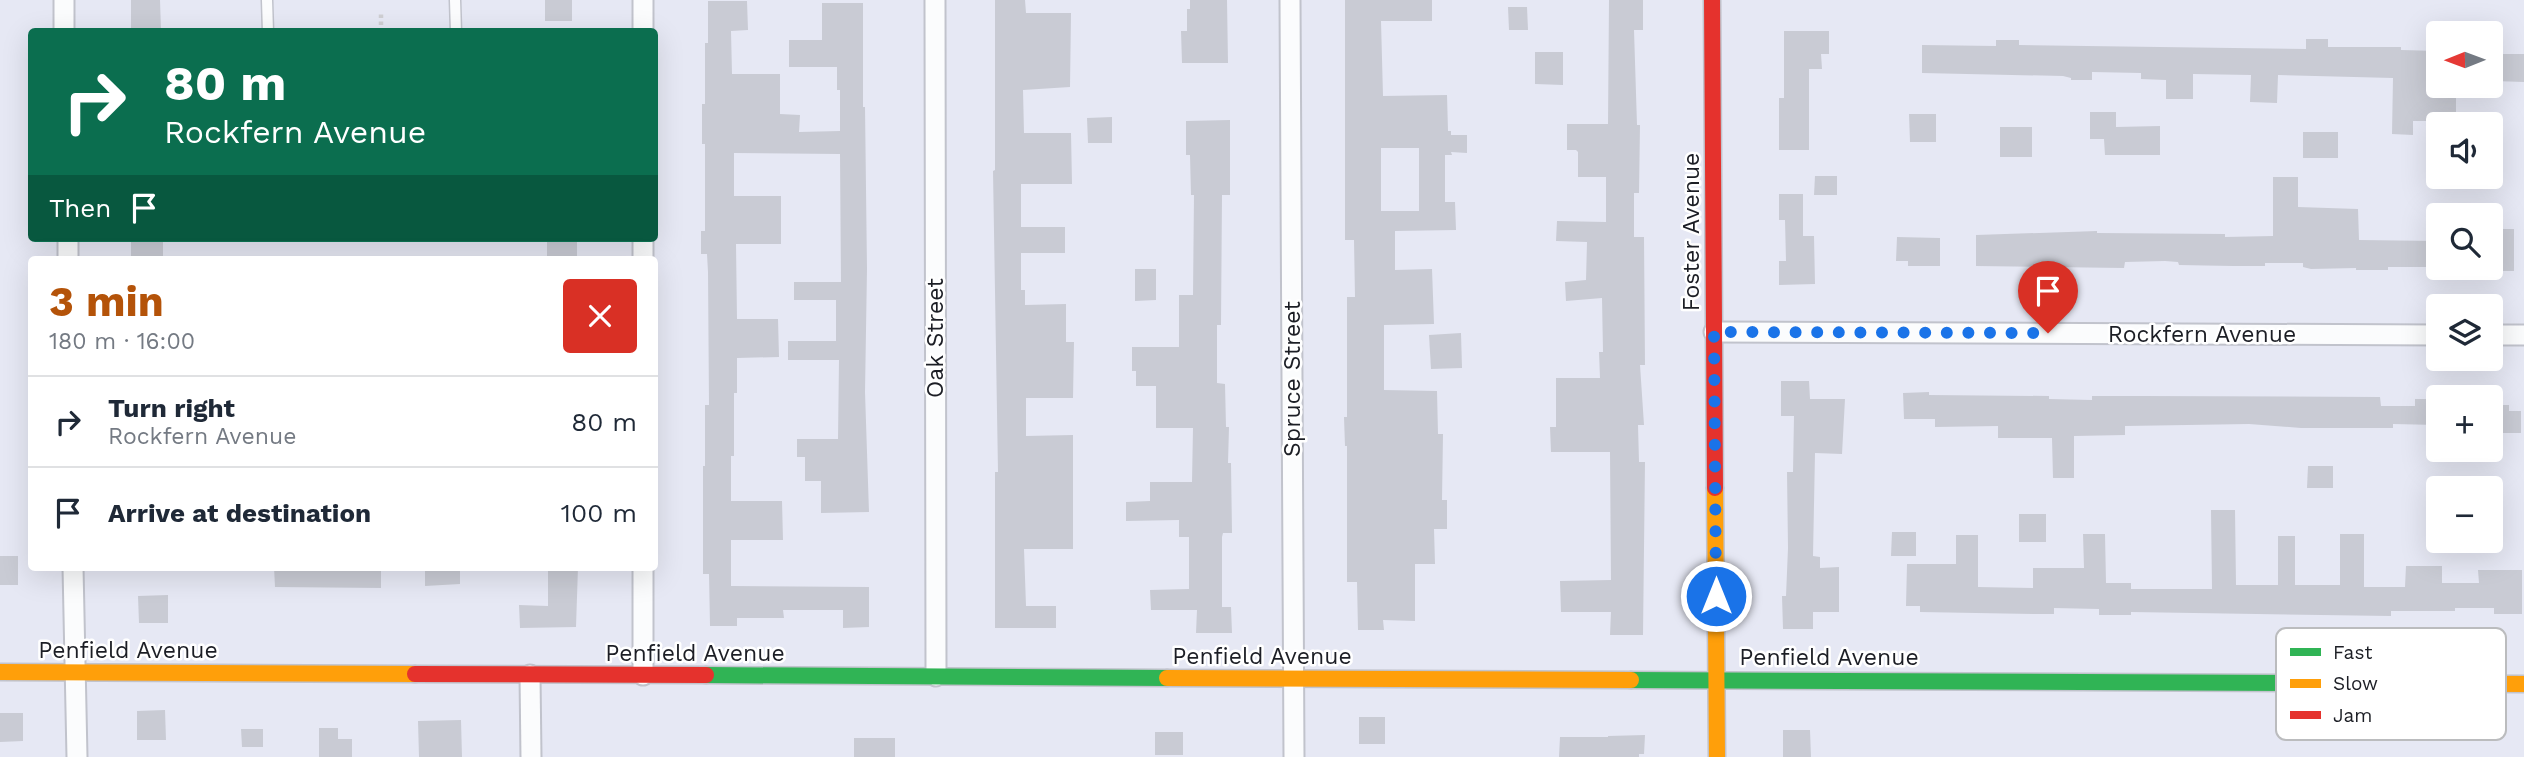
<!DOCTYPE html>
<meta charset="utf-8">
<style>
:root{--surface:#fff;--page:#f2f2f3;--text:#1f2937;--muted:#747a83;--line:#e0e1e3;--accent:#b45309}
body{margin:0;font-family:"Work Sans",sans-serif;background:var(--page);color:var(--text);height:100vh;display:flex;flex-direction:column;font-size:26px;white-space:nowrap}
*{box-sizing:border-box;margin:0}
p{font-size:23px;color:var(--muted)}
.icon{flex:none;width:38px;height:38px;fill:none;stroke:currentColor;stroke-width:2;stroke-linecap:round;stroke-linejoin:round}
.map{position:relative;flex:1;overflow:hidden}
.drawer{position:absolute;left:28px;top:256px;width:630px;height:315px;display:flex;flex-direction:column;background:var(--surface);border-radius:7px;box-shadow:0 7px 28px #0002}
.drawer>*{flex:none}
.hud{position:absolute;left:28px;top:28px;width:630px;height:214px;border-radius:7px;box-shadow:0 7px 28px #0002;background:#0b6e4f;color:#fff;overflow:hidden}
.needle{width:46px;rotate:269deg}
.tools{position:absolute;left:2426px;top:21px;display:grid;gap:14px}
.tools a{display:grid;place-items:center;width:77px;height:77px;border-radius:7px;background:var(--surface);box-shadow:0 7px 28px #0002;font-size:35px}
.pin{position:absolute;display:grid;place-items:center;width:60px;height:60px;color:#fff;margin:-72px -30px;border-radius:50% 50% 50% 0;rotate:-45deg;box-shadow:0 0 7px #0007}
.pin .icon{rotate:45deg}
.me{position:absolute;width:77px;margin:-38px;rotate:0deg;stroke-linejoin:round;filter:drop-shadow(0 0 5px #0008)}
.turn{display:flex;align-items:center;gap:24px;height:147px;padding:0 21px;font-size:32px}
.turn .icon{width:91px;height:91px;stroke-width:2.5}
.turn b{display:block;font-size:49px;line-height:60px}
.then{display:flex;align-items:center;height:66px;padding:0 21px;background:#0003;gap:14px;font-size:26px}
.round{display:grid;place-items:center;flex:none;width:74px;height:74px;border-radius:7px;background:var(--page)}
.overview{display:flex;align-items:center;justify-content:space-between;height:119px;padding:0 21px}
h1{font-size:42px;font-weight:700;line-height:52px;color:var(--accent)}
ul{padding:0;list-style:none}
li{display:flex;align-items:center;gap:21px;height:91px;padding:0 21px;border-top:2px solid var(--line)}
li div{flex:1}
li b{display:block;font-size:26px}
li em{font-style:normal}
.map>svg:first-child{display:block}
.building{fill:#c9cbd4;fill-rule:evenodd}
.lines{fill:none;stroke-linecap:round;stroke-linejoin:round}
.lane-casing{stroke:#c1c3cc;stroke-width:13}
.street-casing{stroke:#c1c3cc;stroke-width:23}
.fast-casing{stroke:#c1c3cc;stroke-width:19}
.slow-casing{stroke:#c1c3cc;stroke-width:19}
.jam-casing{stroke:#c1c3cc;stroke-width:19}
.path{stroke:#cfcfd3;stroke-width:4.5;stroke-dasharray:3.5 3.5;stroke-linecap:butt}
.lane{stroke:#fbfcfd;stroke-width:10}
.street{stroke:#fbfcfd;stroke-width:19}
.fast{stroke:#30b455;stroke-width:16}
.slow{stroke:#ff9f0a;stroke-width:16}
.jam{stroke:#e5322d;stroke-width:16}
.route{stroke:#1a73e8;stroke-width:12;stroke-dasharray:0 21.6}
.labels{text-anchor:middle;dominant-baseline:central;stroke-width:5;stroke-linejoin:round;paint-order:stroke}
.street-label{font-size:23px;fill:#1c1e25;stroke:#fff}
.key{fill:#fff;stroke:#bbbcbe;stroke-width:2}
.key-label{font-size:19px;fill:#1c1e25}
</style>
<div class="map">
<svg width="2524" height="757" viewBox="0 0 2524 757">
<rect width="100%" height="100%" fill="#e6e8f4"/>
<g class="building">
<polygon points="131,0 160,0 161,30 131,30"/>
<rect x="545" y="0" width="27" height="21"/>
<polygon points="995,0 1025,0 1026,13 1071,13 1070,87 1023,90 1024,133 1071,133 1072,184 1021,184 1021,227 1065,227 1065,253 1021,253 1021,290 1025,290 1025,305 1066,304 1066,342 1074,342 1073,398 1026,398 1026,436 1073,435 1073,549 1024,549 1026,606 1056,606 1056,628 995,628 995,472 998,472 993,171 995,170"/>
<polygon points="1190,0 1227,0 1228,63 1182,63 1181,31 1187,31 1187,9 1190,9"/>
<path d="M1345 0H1432V21H1381L1383 96 1447 95 1448 131H1451V135H1467V153L1451 152 1452 155H1445V202H1455L1456 230 1395 231V270L1432 269 1434 324 1384 325V390L1437 391 1438 434H1443L1442 500H1447V529H1434L1435 564H1415V621L1383 620 1384 630H1358L1357 582H1347V446H1345L1344 417H1347V297H1355L1354 240H1345ZM1381 148H1419V211H1381Z"/>
<polygon points="1609,0 1643,0 1643,30 1634,30 1637,125 1640,125 1639,193 1634,193 1634,237 1644,237 1645,365 1640,365 1644,425 1638,425 1639,462 1645,462 1643,635 1610,635 1611,612 1561,612 1560,581 1611,580 1610,452 1551,452 1550,427 1556,427 1556,378 1600,378 1599,352 1603,352 1602,298 1566,301 1565,282 1586,280 1587,242 1556,241 1557,221 1606,222 1606,177 1578,177 1578,152 1576,150 1567,150 1567,124 1608,124"/>
<polygon points="708,1 747,1 748,30 731,31 732,74 780,74 780,114 800,115 799,132 840,131 840,90 837,90 837,67 789,67 789,40 822,40 822,3 863,3 863,107 865,107 867,269 865,392 869,512 821,513 821,481 805,481 805,457 797,457 797,439 838,439 839,360 788,360 788,341 836,341 836,300 794,300 794,282 841,282 840,154 734,153 734,196 781,196 781,244 736,244 737,319 778,319 779,357 737,358 737,393 734,393 734,456 731,456 731,501 782,501 783,540 731,540 731,586 869,587 869,627 843,628 843,610 783,610 784,618 737,618 737,626 710,626 709,574 703,574 703,466 705,466 705,405 709,405 708,272 707,254 701,254 701,231 705,231 705,144 702,144 702,104 705,104 705,43 708,43"/>
<polygon points="1508,7 1527,7 1528,30 1509,30"/>
<polygon points="1784,31 1829,31 1829,54 1821,54 1822,69 1809,69 1809,150 1779,150 1779,98 1784,98"/>
<polygon points="2306,39 2328,39 2328,47 2401,47 2401,50 2438,51 2438,86 2456,86 2456,121 2413,121 2413,135 2392,134 2393,78 2278,75 2277,103 2250,102 2251,75 2193,74 2193,99 2166,99 2166,80 2141,79 2141,73 2092,72 2092,80 2071,80 2071,78 2063,76 1922,73 1922,45 1996,46 1996,40 2019,40 2019,45 2306,49"/>
<polygon points="1535,52 1563,52 1563,85 1535,84"/>
<polygon points="2495,54 2524,54 2524,82 2494,81"/>
<polygon points="2090,112 2116,112 2116,127 2160,126 2160,155 2105,155 2104,139 2090,139"/>
<polygon points="1909,114 1936,114 1936,142 1910,142"/>
<polygon points="1112,117 1112,143 1088,143 1087,118"/>
<polygon points="1230,120 1230,195 1222,195 1221,325 1217,325 1217,383 1225,384 1226,427 1229,427 1228,463 1231,463 1232,533 1223,533 1222,537 1222,607 1231,607 1232,633 1196,633 1197,610 1151,610 1150,590 1189,589 1189,537 1179,537 1179,520 1126,521 1126,502 1150,501 1150,482 1192,482 1193,428 1156,428 1156,386 1136,386 1136,371 1132,371 1132,347 1179,347 1179,295 1193,295 1194,195 1191,195 1190,155 1186,155 1186,121"/>
<rect x="2000" y="127" width="32" height="30"/>
<rect x="2303" y="132" width="35" height="26"/>
<polygon points="1815,176 1837,176 1837,195 1814,195"/>
<polygon points="2273,177 2298,177 2298,207 2358,209 2359,240 2438,241 2438,267 2388,267 2388,270 2356,270 2356,268 2311,269 2303,267 2303,263 2265,263 2265,266 2233,266 2179,265 2178,262 2165,261 2125,262 2124,268 1976,266 1976,235 2097,231 2097,233 2225,234 2225,237 2273,236"/>
<polygon points="1779,194 1803,194 1803,236 1814,236 1815,284 1779,285 1779,261 1786,261 1785,220 1779,220"/>
<rect x="2490" y="229" width="24" height="42"/>
<polygon points="1897,237 1940,238 1940,266 1908,266 1908,261 1896,261"/>
<rect x="131" y="238" width="32" height="21"/>
<rect x="547" y="238" width="30" height="21"/>
<polygon points="1135,269 1156,269 1156,300 1135,301"/>
<polygon points="1461,333 1462,368 1431,369 1429,335"/>
<polygon points="1781,381 1809,381 1810,399 1845,399 1842,454 1815,453 1813,556 1820,557 1820,568 1839,567 1839,612 1813,612 1813,629 1783,629 1782,596 1786,596 1788,548 1787,472 1793,472 1794,416 1781,416"/>
<polygon points="1929,392 1929,395 2049,396 2049,399 2092,400 2092,396 2141,396 2380,397 2381,406 2415,406 2415,399 2438,399 2438,425 2393,424 2393,428 2301,428 2249,424 2125,426 2125,435 2074,436 2074,478 2053,478 2052,438 1998,438 1998,426 1935,427 1935,419 1904,419 1903,393"/>
<polygon points="2490,405 2509,405 2509,411 2521,411 2521,433 2490,433"/>
<polygon points="2308,466 2333,466 2333,488 2307,488"/>
<polygon points="2211,510 2235,510 2236,585 2278,585 2278,536 2295,536 2295,585 2340,585 2340,534 2364,534 2364,587 2405,587 2406,566 2442,566 2442,583 2479,583 2478,570 2522,570 2522,614 2494,614 2494,608 2455,608 2455,611 2391,611 2391,616 2131,612 2131,615 2099,615 2099,609 2054,608 2054,614 2033,614 1920,612 1920,606 1906,606 1907,564 1956,564 1956,535 1978,535 1978,587 2033,588 2033,568 2084,568 2083,534 2105,534 2106,583 2131,583 2131,589 2212,589"/>
<rect x="2019" y="514" width="27" height="28"/>
<polygon points="1892,532 1916,532 1916,556 1891,556"/>
<rect x="0" y="556" width="18" height="29"/>
<polygon points="274,567 381,567 381,588 275,587"/>
<polygon points="425,567 460,567 460,584 425,586"/>
<polygon points="548,567 578,567 576,627 520,628 519,605 548,606"/>
<polygon points="168,595 168,623 139,623 138,596"/>
<polygon points="165,710 166,740 137,740 137,711"/>
<polygon points="0,713 23,713 23,741 0,742"/>
<rect x="1359" y="717" width="26" height="27"/>
<polygon points="461,720 462,757 419,757 418,721"/>
<polygon points="319,728 338,728 338,739 352,739 352,757 319,757"/>
<polygon points="241,729 263,729 263,747 242,747"/>
<polygon points="1783,730 1810,730 1811,757 1783,757"/>
<rect x="1155" y="732" width="28" height="23"/>
<polygon points="1645,735 1644,754 1639,754 1639,757 1559,757 1560,737 1608,737 1608,736"/>
<rect x="854" y="738" width="41" height="19"/>
</g>
<g class="lines">
<g class="lane-casing">
<g id="lane">
<polyline points="267,0 268,32"/>
<polyline points="455,0 456,32"/>
</g>
</g>
<g class="street-casing">
<g id="street">
<polyline points="64,0 64,32"/>
<polyline points="643,0 643,32"/>
<polyline points="935,0 936,676"/>
<polyline points="1290,0 1294,757"/>
<polyline points="68,238 68,259"/>
<polyline points="643,238 643,259"/>
<polyline points="1714,332 2438,335"/>
<polyline points="2490,335 2524,335"/>
<polyline points="73,567 77,757"/>
<polyline points="643,567 643,675"/>
<polyline points="530,675 531,757"/>
</g>
</g>
<g class="fast-casing">
<g id="fast">
<polyline points="706,675 1167,678"/>
<polyline points="1631,680 2315,683"/>
</g>
</g>
<g class="slow-casing">
<g id="slow">
<polyline points="1715,488 1717,757"/>
<polyline points="0,672 415,674"/>
<polyline points="1167,678 1631,680"/>
<polyline points="2315,683 2524,684"/>
</g>
</g>
<g class="jam-casing">
<g id="jam">
<polyline points="1712,0 1715,488"/>
<polyline points="415,674 706,675"/>
</g>
</g>
<polyline class="path" points="381,32 381,11"/>
<use href="#lane" class="lane"/>
<use href="#street" class="street"/>
<use href="#fast" class="fast"/>
<use href="#slow" class="slow"/>
<use href="#jam" class="jam"/>
</g>
<g class="lines">
<polyline class="route" points="1716,596 1714,332 2048,333"/>
</g>
<g class="labels">
<g class="street-label">
<text transform="translate(1691 232) rotate(-90)">Foster Avenue</text>
<text x="2202" y="334">Rockfern Avenue</text>
<text transform="translate(935 338) rotate(-90)">Oak Street</text>
<text transform="translate(1292 379) rotate(-90)">Spruce Street</text>
<text x="128" y="650">Penfield Avenue</text>
<text x="695" y="653">Penfield Avenue</text>
<text x="1262" y="656">Penfield Avenue</text>
<text x="1829" y="657">Penfield Avenue</text>
</g>
</g>
<rect x="2276" y="628" width="230" height="112" rx="10" class="key"/>
<rect x="2290" y="648" width="31" height="8" fill="#30b455"/>
<rect x="2290" y="679" width="31" height="9" fill="#ff9f0a"/>
<rect x="2290" y="711" width="31" height="8" fill="#e5322d"/>
<g class="key-label">
<text x="2333" y="659">Fast</text>
<text x="2333" y="690">Slow</text>
<text x="2333" y="722">Jam</text>
</g>
</svg>
<div class="tools">
<a><svg class="needle" viewBox="-14 -14 28 28"><path d="M0-13l5 13h-10z" fill="#e53935"/><path d="M0 13l5-13h-10z" fill="#747a83"/></svg></a>
<a><svg class="icon" aria-label="sound" viewBox="0 0 24 24"><path d="M4 9h4l5-4v14l-5-4H4zM17 9q2 3 0 6"/></svg></a>
<a><svg class="icon" aria-label="search" viewBox="0 0 24 24"><circle cx="10" cy="10" r="6"/><path d="M15 15l6 6"/></svg></a>
<a><svg class="icon" aria-label="layers" viewBox="0 0 24 24"><path d="M12 4l9 5-9 5-9-5zM3 14l9 5 9-5"/></svg></a>
<a>+</a>
<a>−</a>
</div>
<div class="pin" style="left:2048px;top:333px;background:#d93025"><svg class="icon" aria-label="arrive" viewBox="0 0 24 24"><path d="M6 21V4h12l-3 4 3 4H6"/></svg></div>
<svg class="me" style="left:1716px;top:596px" viewBox="-20 -20 40 40"><circle r="17" fill="#1a73e8" stroke="#fff" stroke-width="3"/><path d="M0-11L8 9 0 5-8 9z" fill="#fff"/></svg>
<div class="hud">
<div class="turn"><svg class="icon" aria-label="right" viewBox="0 0 24 24"><path d="M7 20v-9h11M14 6l5 5-5 5"/></svg><div><b>80 m</b>Rockfern Avenue</div></div>
<div class="then">Then<svg class="icon" aria-label="arrive" viewBox="0 0 24 24"><path d="M6 21V4h12l-3 4 3 4H6"/></svg></div>
</div>
<section class="drawer">
<div class="overview"><div><h1>3 min</h1><p>180 m · 16:00</p></div><a class="round" style="background:#d93025;color:#fff"><svg class="icon" aria-label="close" viewBox="0 0 24 24"><path d="M6 6l12 12M18 6L6 18"/></svg></a></div>
<ul>
<li><svg class="icon" aria-label="right" viewBox="0 0 24 24"><path d="M7 20v-9h11M14 6l5 5-5 5"/></svg><div><b>Turn right</b><p>Rockfern Avenue</p></div><em>80 m</em></li>
<li><svg class="icon" aria-label="arrive" viewBox="0 0 24 24"><path d="M6 21V4h12l-3 4 3 4H6"/></svg><div><b>Arrive at destination</b></div><em>100 m</em></li>
</ul>
</section>
</div>
